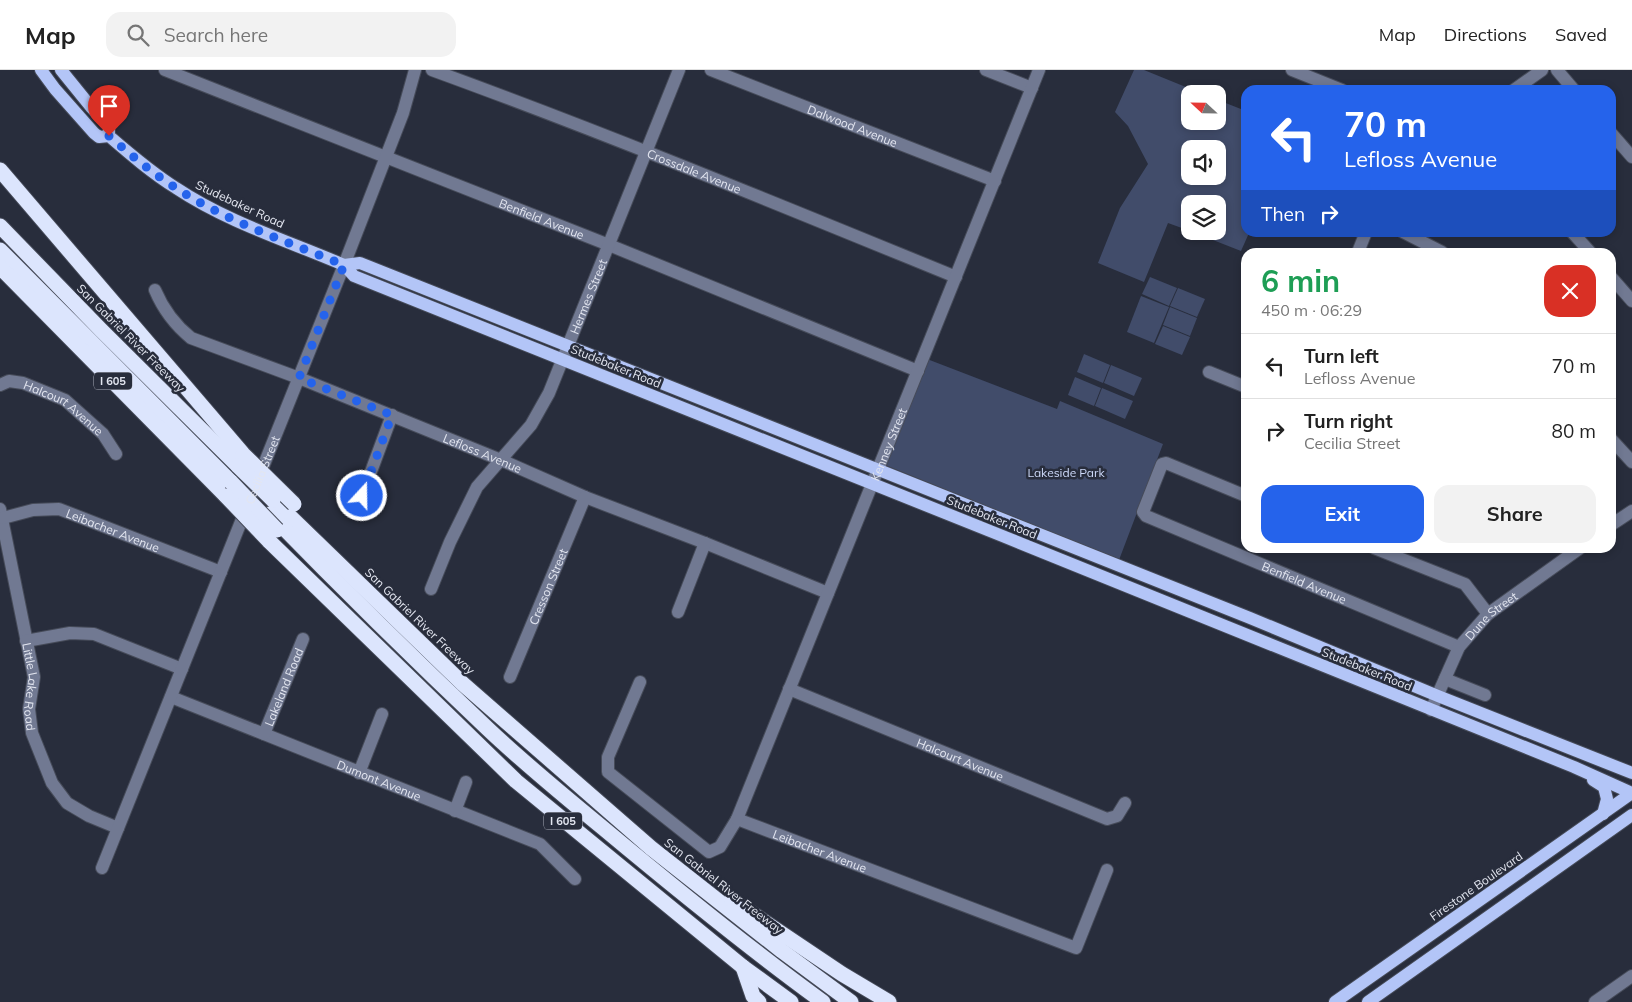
<!DOCTYPE html>
<meta charset="utf-8">
<style>
:root{--surface:#fff;--page:#f2f2f2;--text:#222;--muted:#767676;--line:#e0e0e0;--accent:#2563eb}
body{margin:0;font-family:Mulish,sans-serif;background:var(--page);color:var(--text);height:100vh;display:flex;flex-direction:column;font-size:19px;white-space:nowrap}
*{box-sizing:border-box;margin:0}
p{font-size:16px;color:var(--muted)}
.icon{flex:none;width:28px;height:28px;fill:none;stroke:currentColor;stroke-width:2;stroke-linecap:round;stroke-linejoin:round}
.map{position:relative;flex:1;overflow:hidden}
.panel{position:absolute;left:1241px;top:178px;width:375px;height:305px;display:flex;flex-direction:column;background:var(--surface);border-radius:15px;box-shadow:0 2px 8px #0003}
.panel>*{flex:none}
.banner{position:absolute;left:1241px;top:15px;width:375px;height:152px;border-radius:15px;box-shadow:0 2px 8px #0003;background:#2563eb;color:#fff;overflow:hidden}
.needle{width:32px;rotate:292deg}
.fabs{position:absolute;left:1181px;top:15px;display:grid;gap:10px}
.fabs a{display:grid;place-items:center;width:45px;height:45px;border-radius:10px;background:var(--surface);box-shadow:0 2px 8px #0003;font-size:25px}
.pin{position:absolute;display:grid;place-items:center;width:42px;height:42px;color:#fff;margin:-51px -21px;border-radius:50% 50% 50% 0;rotate:-45deg;box-shadow:0 0 5px #0007}
.pin .icon{rotate:45deg}
.me{position:absolute;width:55px;margin:-28px;rotate:21deg;stroke-linejoin:round;filter:drop-shadow(0 0 4px #0008)}
.turn{display:flex;align-items:center;gap:18px;height:105px;padding:0 20px;font-size:22px}
.turn .icon{width:65px;height:65px;stroke-width:2.5}
.turn b{display:block;font-size:35px;line-height:42px}
.then{display:flex;align-items:center;height:48px;padding:0 20px;background:#0003;gap:10px;font-size:19px}
.round{display:grid;place-items:center;flex:none;width:52px;height:52px;border-radius:15px;background:var(--page)}
.head{display:flex;align-items:center;justify-content:space-between;height:85px;padding:0 20px}
h1{font-size:30px;font-weight:700;line-height:38px;color:#1e9e55}
.action{display:flex;gap:10px;margin-top:auto;padding:10px 20px}
.action a{flex:1;height:58px;border-radius:15px;background:var(--accent);color:#fff;font-size:20px;font-weight:700;line-height:58px;text-align:center}
.action a+a{background:var(--page);color:var(--text)}
ul{padding:0;list-style:none}
li{display:flex;align-items:center;gap:15px;height:65px;padding:0 20px;border-top:1px solid var(--line)}
li div{flex:1}
li b{display:block;font-size:19px}
li em{font-style:normal}
header{display:flex;align-items:center;gap:30px;box-sizing:border-box;height:70px;padding:0 25px;background:var(--surface);border-bottom:1px solid var(--line)}
header strong{font-size:24px}
nav{display:flex;gap:28px;margin-inline-start:auto;font-size:18px}
.search{width:350px;height:45px;background:var(--page);display:flex;align-items:center;gap:12px;box-sizing:border-box;padding:0 18px;border-radius:15px;color:var(--muted);font-size:19px}
.map>svg:first-child{display:block}
.green{fill:#414c6a;fill-rule:evenodd}
.lines{fill:none;stroke-linecap:round;stroke-linejoin:round}
.minor-casing{stroke:#464b59;stroke-width:14}
.major-casing{stroke:#464b59;stroke-width:14}
.highway-casing{stroke:#464b59;stroke-width:17}
.minor{stroke:#717992;stroke-width:12}
.major{stroke:#b3c5f7;stroke-width:12}
.highway{stroke:#dce5fd;stroke-width:15}
.highway-bridge-casing{stroke:#464b59;stroke-width:17;stroke-linecap:butt}
.highway-bridge{stroke:#dce5fd;stroke-width:15}
.route{stroke:#2563eb;stroke-width:9;stroke-dasharray:0 16.2}
.labels{text-anchor:middle;dominant-baseline:central;stroke-width:5;stroke-linejoin:round;paint-order:stroke}
.shield{fill:#282d3c;stroke:#abaeba;stroke-width:1}
.shield-label{font-size:11px;font-weight:bold;fill:#e3e6f0}
.street-label{font-size:12px;fill:#e3e6f0;stroke:#282d3c}
.park-label{font-size:12px;fill:#cdd9f9;stroke:#282d3c}
</style>
<header>
<strong>Map</strong>
<div class="search"><svg class="icon" aria-label="search" viewBox="0 0 24 24"><circle cx="10" cy="10" r="6"/><path d="M15 15l6 6"/></svg>Search here</div>
<nav><a>Map</a><a>Directions</a><a>Saved</a></nav>
</header>
<div class="map">
<svg width="1632" height="932" viewBox="0 0 1632 932">
<rect width="100%" height="100%" fill="#282d3c"/>
<g class="green">
<path d="M1134 0H1144L1203 24H1190V51H1218V30L1246 41V162L1249 163 1241 181 1190 161H1218V134H1190V161L1168 153 1144 212 1098 193 1120 138 1148 94 1128 56 1115 42ZM1190 79H1218V106H1190Z"/>
<polygon points="1150,207 1177,218 1169,236 1142,224"/>
<polygon points="1178,218 1205,229 1197,247 1170,236"/>
<polygon points="1141,226 1169,237 1154,273 1127,262"/>
<polygon points="1170,237 1197,248 1190,266 1163,255"/>
<polygon points="1163,256 1190,267 1182,285 1155,274"/>
<polygon points="1084,284 1110,295 1103,313 1077,302"/>
<polygon points="927,289 1057,339 1060,331 1163,374 1119,490 885,395"/>
<polygon points="1111,295 1142,308 1134,326 1104,313"/>
<polygon points="1075,307 1101,318 1094,336 1068,325"/>
<polygon points="1102,318 1133,331 1125,349 1095,336"/>
</g>
<g class="lines">
<g class="minor-casing">
<g id="minor">
<path id="s1" d="M165 0 609 175 918 301"/>
<path id="s2" d="M432 0C608 64 782 136 956 207"/>
<path id="s3" d="M711 0 995 111"/>
<polyline points="986,0 1032,18"/>
<polyline points="1292,0 1342,20"/>
<polyline points="1557,0 1574,20"/>
<polyline points="1514,20 1542,0"/>
<polyline points="1611,63 1632,87"/>
<polyline points="1403,162 1442,182"/>
<polyline points="1572,162 1590,182"/>
<polyline points="1358,182 1366,162"/>
<polyline points="1611,207 1632,231"/>
<path id="s4" d="M155 220C163 239 175 255 191 268L299 308 501 390 585 427 705 473 828 523"/>
<polyline points="1209,302 1246,317"/>
<path id="s5" d="M0 315 9 311 23 313 65 330 103 364 116 384"/>
<polyline points="1611,369 1632,392"/>
<path id="s6" d="M1246 426 1166 393 1162 394 1143 442 1146 446 1459 577"/>
<path id="s7" d="M0 439 34 607 29 639 32 663 52 713 67 733 89 746 118 758"/>
<polyline points="356,442 392,345"/>
<path id="s8" d="M3 448 33 440 59 439 221 502"/>
<polyline points="1611,455 1632,441"/>
<polyline points="1374,478 1465,514 1488,544"/>
<path id="s9" d="M431 519 450 472 477 417 531 355 549 323 679 0"/>
<polyline points="678,542 705,473"/>
<polyline points="26,571 70,563 94,564 182,599"/>
<path id="s10" d="M510 607 585 427"/>
<polyline points="1445,609 1485,625"/>
<path id="s11" d="M640 612 608 687V702L709 782 720 777 737 749 1076 878 1107 800"/>
<path id="s12" d="M789 619 1107 749 1117 746 1125 733"/>
<path id="s13" d="M171 627 540 774 575 809"/>
<path id="s14" d="M1431 640 1459 577 1488 544 1580 478"/>
<path id="s15" d="M264 664 303 569"/>
<polyline points="359,703 382,644"/>
<polyline points="455,741 466,712"/>
<path id="s16" d="M737 749 1039 0"/>
<path id="s17" d="M102 798 344 195 403 43 415 0"/>
<polyline points="1595,932 1632,906"/>
</g>
</g>
<g class="major-casing">
<g id="major">
<path d="M41 0 55 19 94 63 99 67 109 66C131 85 152 103 176 118 227 152 288 171 344 195L354 206 1005 467 1574 697 1632 723"/>
<polyline points="61,0 91,37 109,56 109,66"/>
<polyline points="344,195 360,193 1250,548 1438,626 1632,703"/>
<polyline points="1593,710 1604,717 1607,729 1603,744"/>
<polyline points="1335,932 1632,723"/>
<polyline points="1368,932 1632,745"/>
</g>
</g>
<g class="highway-casing">
<g id="highway">
<polyline points="0,100 243,384"/>
<polyline points="0,156 101,260 238,396"/>
<polyline points="0,180 231,412"/>
<polyline points="0,197 226,426"/>
<polyline points="273,430 463,614 651,778 782,881 851,932"/>
<path d="M270 444C341 517 414 589 488 659 525 694 564 726 603 758 675 818 747 877 823 932"/>
<polyline points="269,471 516,711 743,897 791,932"/>
<polyline points="732,830 842,904 889,932"/>
<polyline points="743,897 753,926 759,932"/>
</g>
</g>
<use href="#minor" class="minor"/>
<use href="#major" class="major"/>
<use href="#highway" class="highway"/>
<g class="highway-bridge-casing">
<g id="highway-bridge">
<polyline points="243,384 294,434"/>
<polyline points="238,396 273,430"/>
<polyline points="231,412 277,460"/>
<polyline points="226,426 269,471"/>
</g>
</g>
<use href="#highway-bridge" class="highway-bridge"/>
</g>
<g class="lines">
<path class="route" d="M109 66C131 85 152 103 176 118 226 151 288 172 344 195L299 308 392 345 362 426"/>
</g>
<g class="labels">
<g class="shield">
<rect x="94" y="302.5" width="38" height="17" rx="4"/>
<rect x="544" y="742.5" width="38" height="17" rx="4"/>
</g>
<g class="shield-label">
<text x="113" y="311">I 605</text>
<text x="563" y="751">I 605</text>
</g>
<g class="street-label">
<text stroke="none"><textPath href="#s3" startOffset="152">Dalwood Avenue</textPath></text>
<text stroke="none"><textPath href="#s2" startOffset="281">Crossdale Avenue</textPath></text>
<text transform="translate(240 134) rotate(25)">Studebaker Road</text>
<text stroke="none"><textPath href="#s1" startOffset="405">Benfield Avenue</textPath></text>
<text stroke="none"><textPath href="#s9" startOffset="335">Hermes Street</textPath></text>
<text transform="translate(131 268) rotate(45)">San Gabriel River Freeway</text>
<text transform="translate(616 296) rotate(22)">Studebaker Road</text>
<text stroke="none"><textPath href="#s5" startOffset="72">Halcourt Avenue</textPath></text>
<text stroke="none"><textPath href="#s16" startOffset="404">Kenney Street</textPath></text>
<text stroke="none"><textPath href="#s4" startOffset="374">Lefloss Avenue</textPath></text>
<text stroke="none"><textPath href="#s17" startOffset="429">Cecilia Street</textPath></text>
<text transform="translate(992 447) rotate(22)">Studebaker Road</text>
<text stroke="none"><textPath href="#s8" startOffset="115">Leibacher Avenue</textPath></text>
<text stroke="none"><textPath href="#s6" startOffset="319">Benfield Avenue</textPath></text>
<text stroke="none"><textPath href="#s10" startOffset="98">Cresson Street</textPath></text>
<text stroke="none"><textPath href="#s14" startOffset="114">Dune Street</textPath></text>
<text transform="translate(420 551) rotate(44)">San Gabriel River Freeway</text>
<text transform="translate(1367 599) rotate(22)">Studebaker Road</text>
<text stroke="none"><textPath href="#s15" startOffset="51">Lakeland Road</textPath></text>
<text stroke="none"><textPath href="#s7" startOffset="181">Little Lake Road</textPath></text>
<text stroke="none"><textPath href="#s12" startOffset="185">Halcourt Avenue</textPath></text>
<text stroke="none"><textPath href="#s13" startOffset="224">Dumont Avenue</textPath></text>
<text stroke="none"><textPath href="#s11" startOffset="359">Leibacher Avenue</textPath></text>
<text transform="translate(724 816) rotate(38)">San Gabriel River Freeway</text>
<text transform="translate(1476 816) rotate(-35)">Firestone Boulevard</text>
</g>
<g class="park-label">
<text x="1066" y="402">Lakeside Park</text>
</g>
</g>
</svg>
<div class="fabs">
<a><svg class="needle" viewBox="-14 -14 28 28"><path d="M0-13l5 13h-10z" fill="#e53935"/><path d="M0 13l5-13h-10z" fill="#767676"/></svg></a>
<a><svg class="icon" aria-label="sound" viewBox="0 0 24 24"><path d="M4 9h4l5-4v14l-5-4H4zM17 9q2 3 0 6"/></svg></a>
<a><svg class="icon" aria-label="layers" viewBox="0 0 24 24"><path d="M12 4l9 5-9 5-9-5zM3 14l9 5 9-5"/></svg></a>
</div>
<div class="pin" style="left:109px;top:66px;background:#d93025"><svg class="icon" aria-label="arrive" viewBox="0 0 24 24"><path d="M6 21V4h12l-3 4 3 4H6"/></svg></div>
<svg class="me" style="left:362px;top:426px" viewBox="-20 -20 40 40"><circle r="17" fill="#2563eb" stroke="#fff" stroke-width="3"/><path d="M0-11L8 9 0 5-8 9z" fill="#fff"/></svg>
<div class="banner">
<div class="turn"><svg class="icon" aria-label="left" viewBox="0 0 24 24"><path d="M17 20v-9H6M10 6l-5 5 5 5"/></svg><div><b>70 m</b>Lefloss Avenue</div></div>
<div class="then">Then<svg class="icon" aria-label="right" viewBox="0 0 24 24"><path d="M7 20v-9h11M14 6l5 5-5 5"/></svg></div>
</div>
<section class="panel">
<div class="head"><div><h1>6 min</h1><p>450 m · 06:29</p></div><a class="round" style="background:#d93025;color:#fff"><svg class="icon" aria-label="close" viewBox="0 0 24 24"><path d="M6 6l12 12M18 6L6 18"/></svg></a></div>
<ul>
<li><svg class="icon" aria-label="left" viewBox="0 0 24 24"><path d="M17 20v-9H6M10 6l-5 5 5 5"/></svg><div><b>Turn left</b><p>Lefloss Avenue</p></div><em>70 m</em></li>
<li><svg class="icon" aria-label="right" viewBox="0 0 24 24"><path d="M7 20v-9h11M14 6l5 5-5 5"/></svg><div><b>Turn right</b><p>Cecilia Street</p></div><em>80 m</em></li>
</ul>
<div class="action"><a>Exit</a><a>Share</a></div>
</section>
</div>
